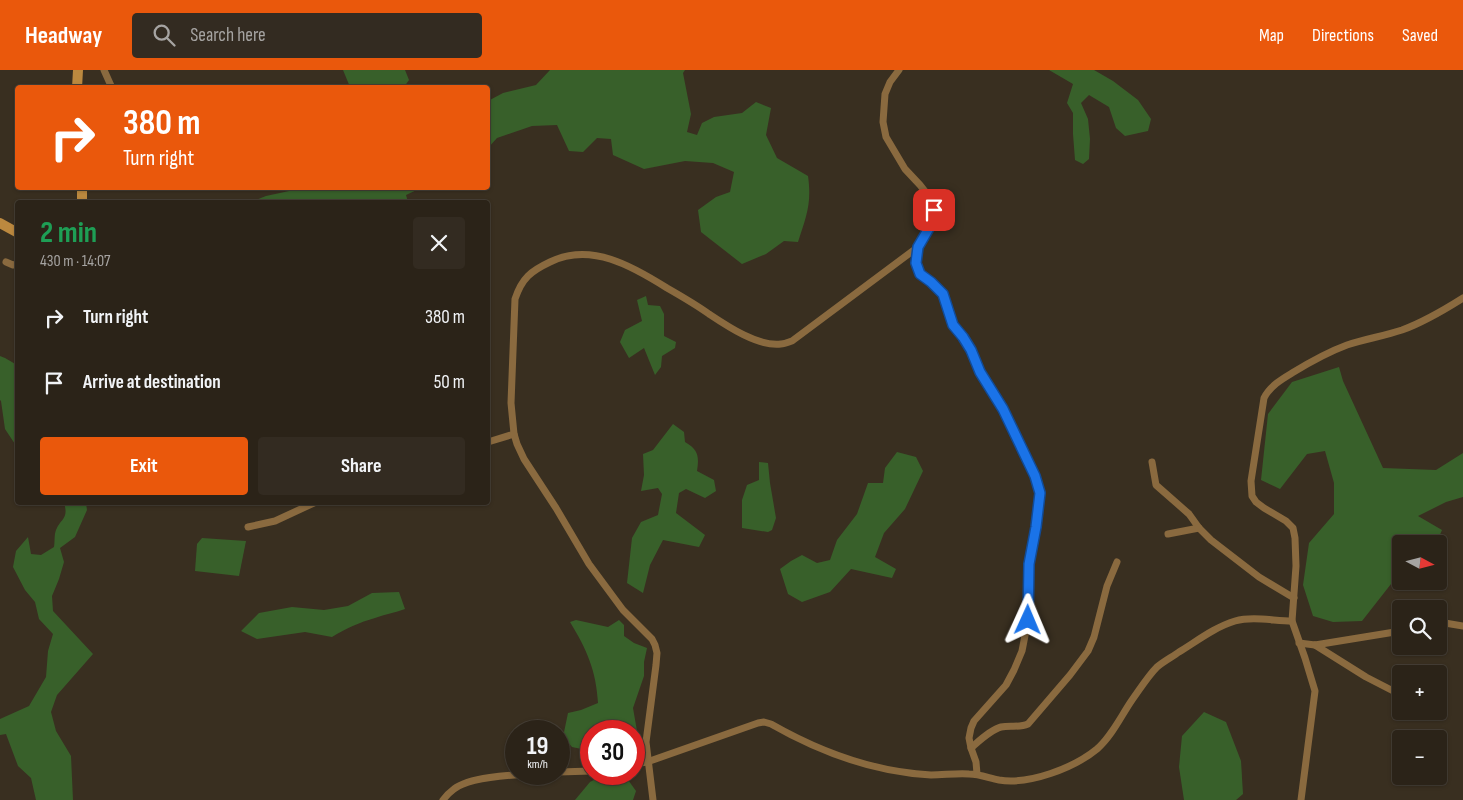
<!DOCTYPE html>
<meta charset="utf-8">
<style>
:root{--surface:#2b2318;--page:#332b21;--text:#f1f3f6;--muted:#a6a4a2;--line:#474037;--accent:#ea580c}
body{margin:0;font-family:"Sofia Sans Condensed",sans-serif;background:var(--page);color:var(--text);height:100vh;display:flex;flex-direction:column;font-size:19px;white-space:nowrap}
*{box-sizing:border-box;margin:0}
p{font-size:16px;color:var(--muted)}
.icon{flex:none;width:28px;height:28px;fill:none;stroke:currentColor;stroke-width:2;stroke-linecap:round;stroke-linejoin:round}
.map{position:relative;flex:1;overflow:hidden}
.sheet{position:absolute;left:15px;top:130px;width:475px;height:305px;display:flex;flex-direction:column;background:var(--surface);border-radius:5px;box-shadow:0 1px 4px #0004,0 0 0 1px var(--line)}
.sheet>*{flex:none}
.guide{position:absolute;left:15px;top:15px;width:475px;height:105px;border-radius:5px;box-shadow:0 1px 4px #0004,0 0 0 1px var(--line);background:#ea580c;color:#fff;overflow:hidden}
.needle{width:32px;rotate:97deg}
.controls{position:absolute;left:1392px;top:465px;display:grid;gap:10px}
.controls a{display:grid;place-items:center;width:55px;height:55px;border-radius:5px;background:var(--surface);box-shadow:0 1px 4px #0004,0 0 0 1px var(--line);font-size:25px}
.speed{position:absolute;left:505px;top:650px;display:flex;gap:10px;font-size:25px;font-weight:700;text-align:center}
.speed>*{display:grid;place-content:center;width:65px;height:65px;border-radius:50%;background:var(--surface);box-shadow:0 1px 4px #0004,0 0 0 1px var(--line);line-height:1}
.speed small{font-size:12px;font-weight:400}
.speed .limit{border:8px solid #d22;background:#fff;color:#111}
.pin{position:absolute;display:grid;place-items:center;width:42px;height:42px;color:#fff;margin:-21px;border-radius:10px;box-shadow:0 2px 8px #0006}
.me{position:absolute;width:55px;margin:-28px;rotate:1deg;stroke-linejoin:round;filter:drop-shadow(0 0 4px #0008)}
.turn{display:flex;align-items:center;gap:18px;height:105px;padding:0 25px;font-size:22px}
.turn .icon{width:65px;height:65px;stroke-width:2.5}
.turn b{display:block;font-size:35px;line-height:42px}
.round{display:grid;place-items:center;flex:none;width:52px;height:52px;border-radius:5px;background:var(--page)}
.overview{display:flex;align-items:center;justify-content:space-between;height:85px;padding:0 25px}
h1{font-size:30px;font-weight:700;line-height:38px;color:#1e9e55}
.button{display:flex;gap:10px;margin-top:auto;padding:10px 25px}
.button a{flex:1;height:58px;border-radius:5px;background:var(--accent);color:#fff;font-size:20px;font-weight:700;line-height:58px;text-align:center}
.button a+a{background:var(--page);color:var(--text)}
ul{padding:0;list-style:none}
li{display:flex;align-items:center;gap:15px;height:65px;padding:0 25px}
li div{flex:1}
li b{display:block;font-size:19px}
li em{font-style:normal}
header{display:flex;align-items:center;gap:30px;box-sizing:border-box;height:70px;padding:0 25px;background:var(--accent);color:#fff}
header strong{font-size:24px}
nav{display:flex;gap:28px;margin-inline-start:auto;font-size:18px}
.search{width:350px;height:45px;background:var(--page);display:flex;align-items:center;gap:12px;box-sizing:border-box;padding:0 18px;border-radius:5px;color:var(--muted);font-size:19px}
.map>svg:first-child{display:block}
.green{fill:#38602a}
.lines{fill:none;stroke-linecap:round;stroke-linejoin:round}
.street{stroke:#8a6a3f;stroke-width:7}
.secondary{stroke:#bc893f;stroke-width:10}
.route-casing{stroke:#114b97;stroke-width:12}
.route{stroke:#1a73e8;stroke-width:9}
</style>
<header>
<strong>Headway</strong>
<div class="search"><svg class="icon" aria-label="search" viewBox="0 0 24 24"><circle cx="10" cy="10" r="6"/><path d="M15 15l6 6"/></svg>Search here</div>
<nav><a>Map</a><a>Directions</a><a>Saved</a></nav>
</header>
<div class="map">
<svg width="1463" height="730" viewBox="0 0 1463 730">
<rect width="100%" height="100%" fill="#392f20"/>
<g class="green">
<polygon points="343,0 405,0 409,10 404,17 350,17"/>
<path d="M550 0H685L683 3 691 44 687 62 697 65 702 53 714 47 742 43 756 32 771 38 766 65 777 88 808 106C812 134 806 147 798 172L784 171 766 184 742 194 701 162 698 140 716 127 730 122 734 102 713 93 685 91 644 99 613 85 611 69 597 68 583 82 569 81 557 55 532 56 497 68 488 78V31L503 23 536 15Z"/>
<polygon points="1049,0 1094,0 1113,11 1138,30 1151,49 1148,61 1125,66 1116,58 1109,37 1089,25 1081,33 1088,49 1090,69 1089,89 1083,94 1075,90 1073,64 1073,43 1067,33 1073,14"/>
<polygon points="303,118 421,118 406,125 408,132 251,132 266,126"/>
<polygon points="646,226 648,235 660,236 664,244 664,266 676,272 675,278 662,286 661,297 655,305 644,278 629,288 620,272 625,260 642,251 637,230"/>
<polygon points="0,286 5,288 17,295 17,377 5,359 1,331 0,330"/>
<polygon points="1339,297 1343,311 1383,398 1436,400 1463,383 1463,427 1446,432 1418,446 1442,460 1436,474 1401,474 1401,489 1395,492 1391,514 1362,551 1333,552 1313,546 1303,515 1309,473 1334,444 1334,413 1325,381 1307,384 1280,419 1261,410 1268,344 1292,312"/>
<path d="M673 354 684 362 685 372C699 380 699 387 697 401L714 410 716 421 705 428 686 419 679 423 676 443 705 465 699 477 663 470 650 495 643 523 627 513 632 468 641 452 658 445 662 424 658 418 641 421 644 405 643 384 653 380Z"/>
<polygon points="897,382 916,387 923,401 905,439 884,463 875,487 896,499 892,508 851,499 830,522 802,532 788,524 780,499 791,491 802,485 817,493 830,490 837,470 857,444 868,413 883,413 885,398"/>
<polygon points="759,392 768,393 770,413 776,448 772,460 768,462 742,458 742,430 747,415 759,410"/>
<path d="M64 433H86L87 440 75 467 60 478 64 492 59 509 52 526 53 541 93 584 57 625 51 642 56 661 71 686 73 730H36L31 708 18 696 6 664 0 665V649L29 636 46 607 48 581 53 564 39 549 35 532 25 520 13 497 16 481 28 467 31 484 41 485 54 477C55 472 54 465 56 460 61 448 69 449 64 433Z"/>
<polygon points="202,468 246,471 239,506 195,501 197,474"/>
<path d="M399 522 405 539C395 543 385 544 375 548 360 552 345 559 332 567L305 562 257 569 241 561 259 543 292 537 324 540 348 536 372 523Z"/>
<path d="M576 550 608 557 619 550 624 555V566L634 573 647 578 644 592V606L633 638 637 661 634 677V661H591V681L572 677 563 667 568 643 581 640 598 633C596 600 587 580 570 552Z"/>
<polygon points="1204,642 1226,652 1241,691 1243,724 1236,730 1184,730 1179,697 1182,666"/>
<polygon points="605,704 614,704 626,707 636,721 633,730 575,730 590,712"/>
</g>
<g class="lines">
<g class="street">
<polyline points="104,0 112,18"/>
<polyline points="918,177 916,193 921,204 931,212 943,224 953,255 963,267 971,280 980,302 1003,339 1035,405 1040,423 1036,457 1029,494 1028,550 1022,581 1014,600 1006,615 974,651 971,658 969,668 971,678"/>
<polyline points="6,192 13,195 18,194"/>
<polyline points="488,372 514,364"/>
<polyline points="1152,392 1156,415 1189,444 1199,458 1211,470 1259,507 1294,528"/>
<polyline points="248,457 275,451 316,432"/>
<polyline points="1168,464 1199,458"/>
<polyline points="1439,552 1463,556"/>
<polyline points="1299,573 1315,575 1401,561"/>
<polyline points="1315,575 1366,607 1401,625"/>
<path d="M634 694 647 692 758 653 764 652 771 654C820 682 874 702 931 705 944 705 957 703 969 704 979 704 989 708 999 710 1029 715 1074 698 1097 679 1112 666 1121 646 1132 630 1140 619 1148 606 1157 597 1164 591 1172 587 1179 582 1197 571 1215 557 1235 551 1253 546 1274 551 1292 551"/>
<polyline points="559,702 591,701"/>
<path d="M977 704 976 692 971 678C979 671 990 660 1001 657 1010 655 1019 658 1028 654L1070 605 1088 581 1094 567 1107 516 1117 492"/>
<path d="M443 730C446 726 450 722 454 719 469 707 511 705 530 704"/>
<path d="M653 730 646 672 656 595 657 583 655 575 652 569 623 540 589 494 556 438 524 389 517 374 514 364 511 333 515 229C522 208 531 201 550 192 591 172 632 196 667 218 681 226 695 234 709 244 727 256 758 277 781 274 785 274 789 272 792 271L918 177 932 153 934 140 931 129 920 115 905 99 886 67 883 52 885 24 890 12 899 0"/>
<path d="M1301 730 1315 621 1305 588 1292 551 1296 496 1295 468 1293 458 1286 451 1264 438 1256 432 1252 426 1251 411 1264 328C1270 316 1282 309 1292 303 1310 292 1328 282 1347 275 1365 269 1384 266 1402 260 1424 252 1444 240 1463 228"/>
</g>
<g class="secondary">
<polyline points="77,18 78,0"/>
<polyline points="82,118 82,132"/>
<polyline points="0,153 18,163"/>
</g>
</g>
<g class="lines">
<g class="route-casing">
<polyline id="route" points="934,140 932,153 918,177 916,193 920,204 931,212 943,224 953,255 963,267 971,280 980,302 1003,339 1035,406 1040,423 1036,457 1029,494 1028,550"/>
</g>
<use href="#route" class="route"/>
</g>
</svg>
<div class="controls">
<a><svg class="needle" viewBox="-14 -14 28 28"><path d="M0-13l5 13h-10z" fill="#e53935"/><path d="M0 13l5-13h-10z" fill="#a6a4a2"/></svg></a>
<a><svg class="icon" aria-label="search" viewBox="0 0 24 24"><circle cx="10" cy="10" r="6"/><path d="M15 15l6 6"/></svg></a>
<a>+</a>
<a>−</a>
</div>
<div class="speed"><div>19<small>km/h</small></div><div class="limit">30</div></div>
<div class="pin" style="left:934px;top:140px;background:#d93025"><svg class="icon" aria-label="arrive" viewBox="0 0 24 24"><path d="M6 21V4h12l-3 4 3 4H6"/></svg></div>
<svg class="me" style="left:1028px;top:550px" viewBox="-20 -20 40 40"><path d="M0-17L14 15 0 8-14 15z" fill="#1a73e8" stroke="#fff" stroke-width="4"/></svg>
<div class="guide">
<div class="turn"><svg class="icon" aria-label="right" viewBox="0 0 24 24"><path d="M7 20v-9h11M14 6l5 5-5 5"/></svg><div><b>380 m</b>Turn right</div></div>
</div>
<section class="sheet">
<div class="overview"><div><h1>2 min</h1><p>430 m · 14:07</p></div><a class="round"><svg class="icon" aria-label="close" viewBox="0 0 24 24"><path d="M6 6l12 12M18 6L6 18"/></svg></a></div>
<ul>
<li><svg class="icon" aria-label="right" viewBox="0 0 24 24"><path d="M7 20v-9h11M14 6l5 5-5 5"/></svg><div><b>Turn right</b></div><em>380 m</em></li>
<li><svg class="icon" aria-label="arrive" viewBox="0 0 24 24"><path d="M6 21V4h12l-3 4 3 4H6"/></svg><div><b>Arrive at destination</b></div><em>50 m</em></li>
</ul>
<div class="button"><a>Exit</a><a>Share</a></div>
</section>
</div>
